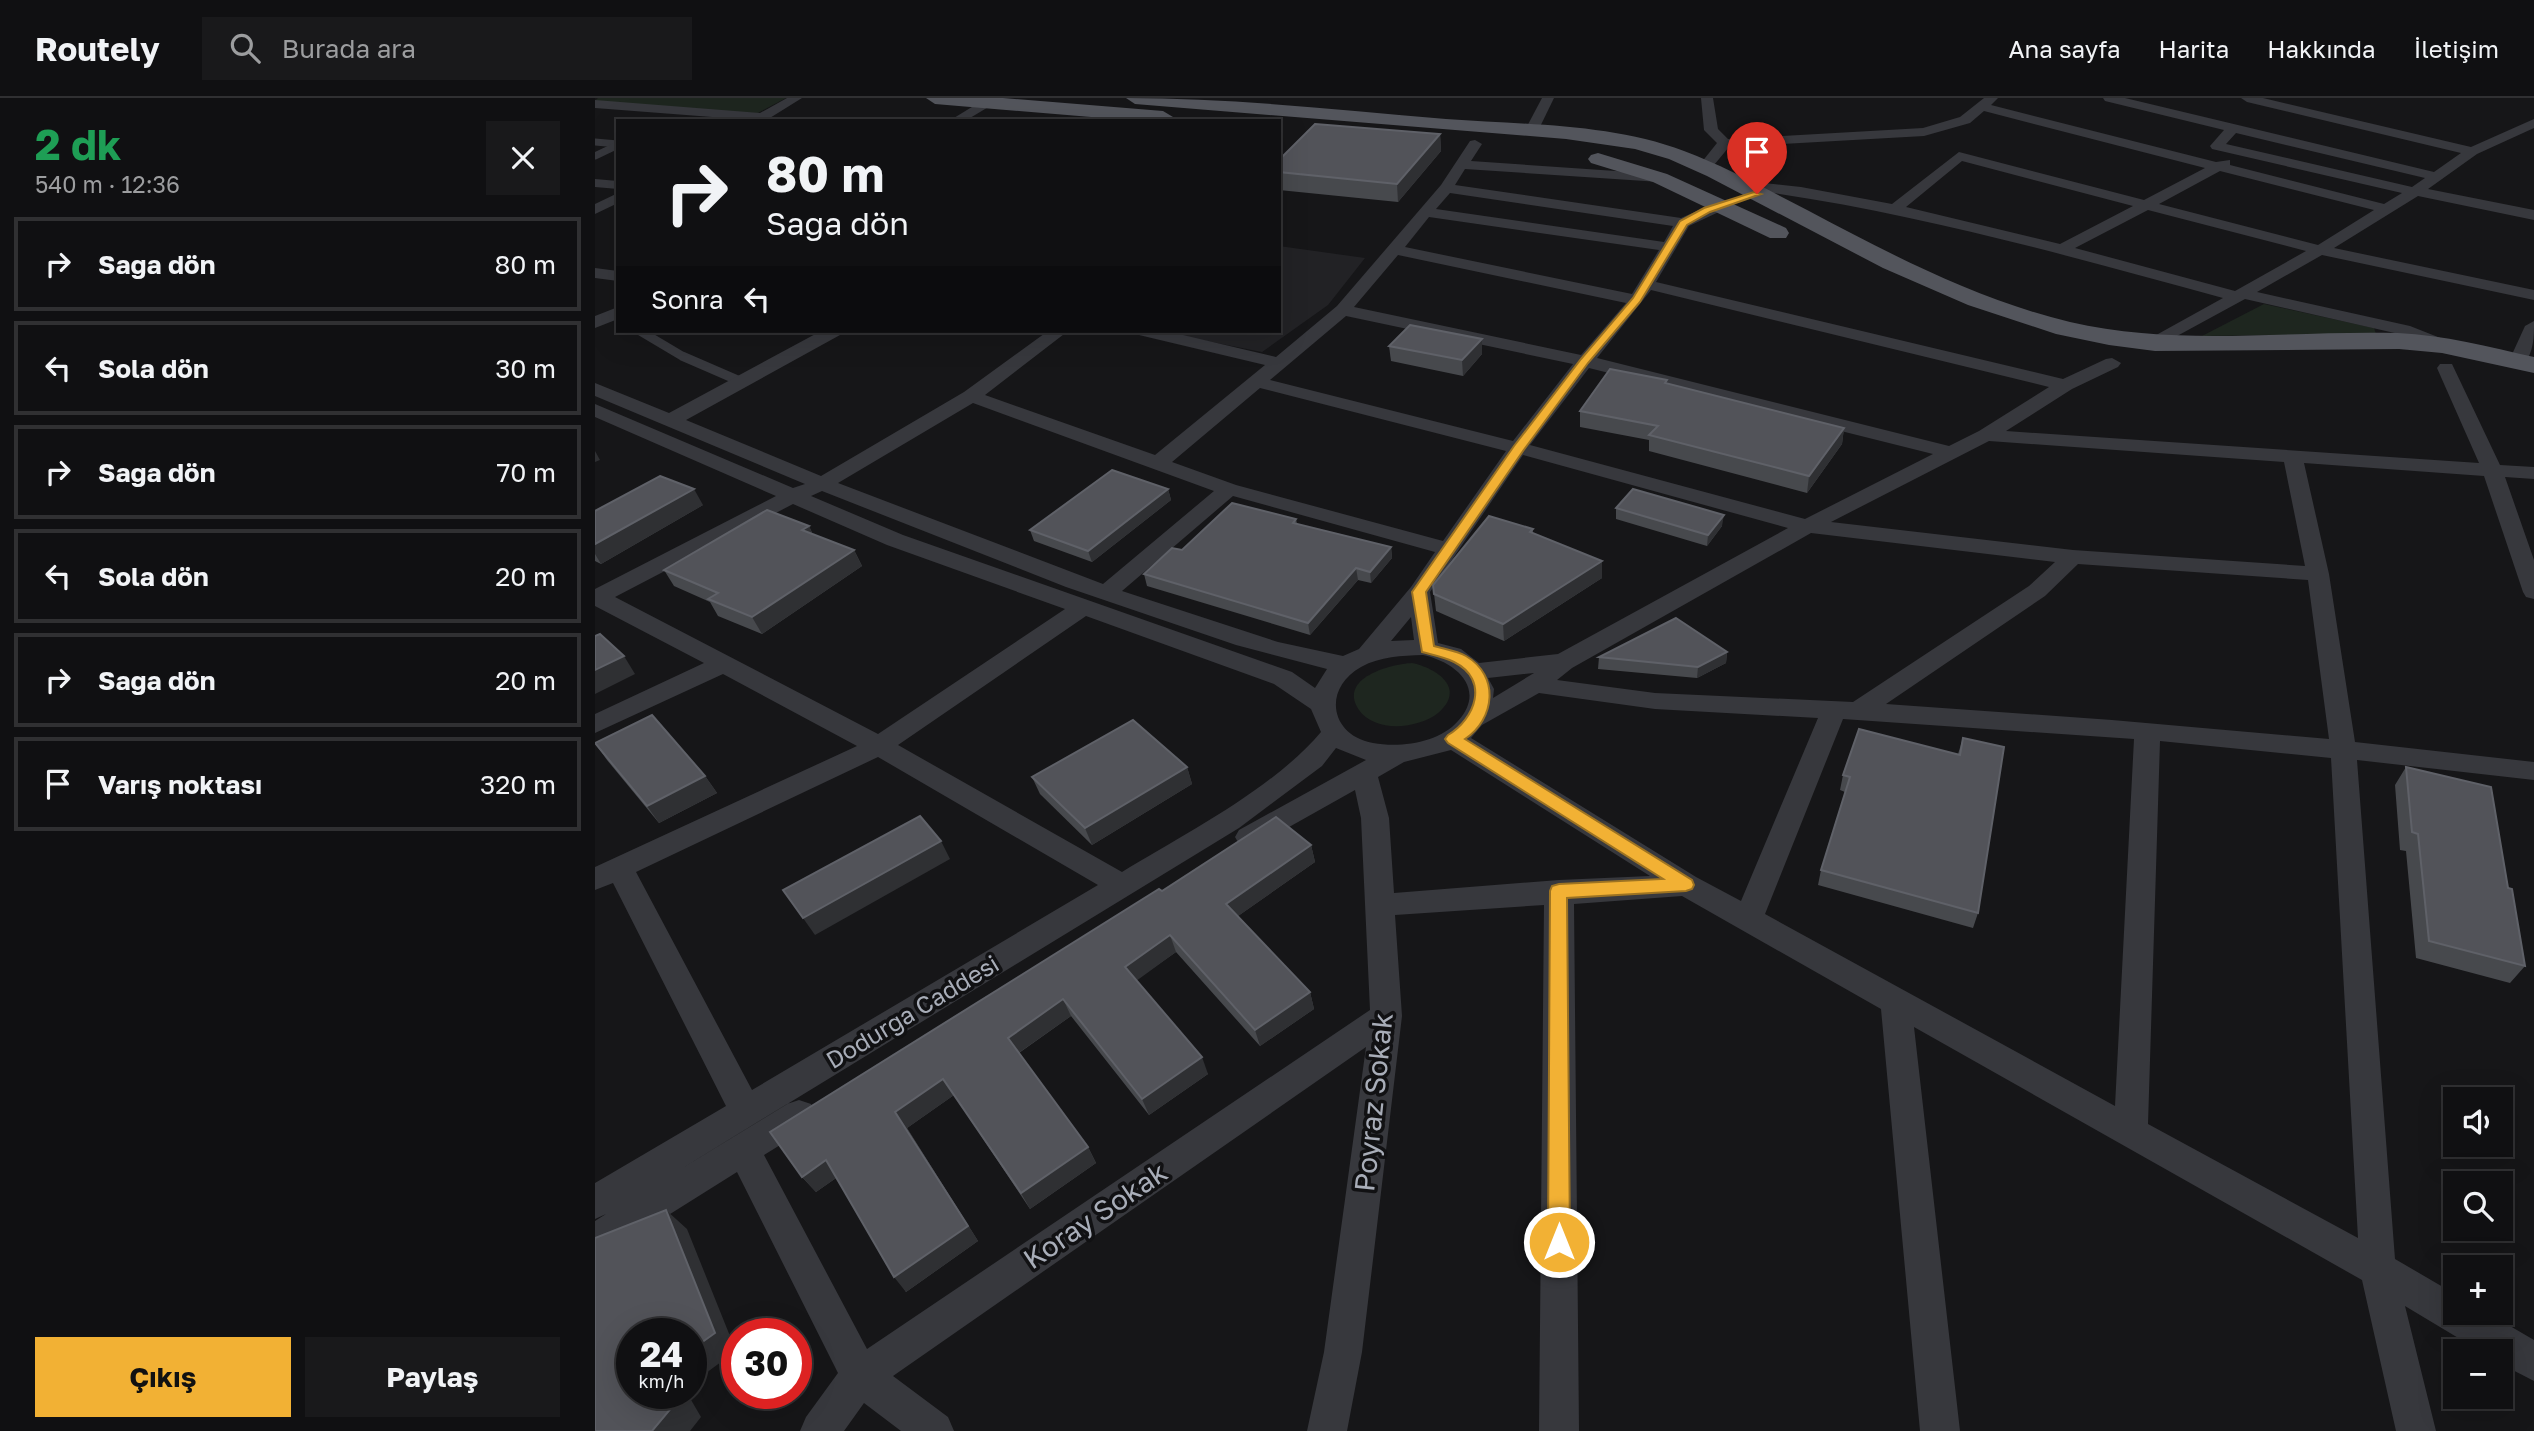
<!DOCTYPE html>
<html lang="tr">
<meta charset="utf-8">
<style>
:root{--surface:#101012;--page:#19191b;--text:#f1f3f6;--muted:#9c9d9f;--line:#303032;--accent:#f2b134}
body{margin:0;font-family:"Golos Text",sans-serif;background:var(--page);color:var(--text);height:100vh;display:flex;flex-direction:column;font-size:26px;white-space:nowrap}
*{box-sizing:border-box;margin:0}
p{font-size:23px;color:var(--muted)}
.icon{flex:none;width:38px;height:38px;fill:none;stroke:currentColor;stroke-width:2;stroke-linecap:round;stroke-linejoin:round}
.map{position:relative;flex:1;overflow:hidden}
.sheet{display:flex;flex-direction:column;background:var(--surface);width:595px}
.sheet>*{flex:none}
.hud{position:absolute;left:21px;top:21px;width:665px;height:214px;border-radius:0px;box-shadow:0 7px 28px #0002,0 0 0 2px var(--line);background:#101012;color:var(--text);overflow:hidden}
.controls{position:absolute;left:1848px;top:989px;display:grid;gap:14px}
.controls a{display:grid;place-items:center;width:70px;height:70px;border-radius:0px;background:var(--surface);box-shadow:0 7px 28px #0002,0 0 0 2px var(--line);font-size:35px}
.speed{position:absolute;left:21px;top:1220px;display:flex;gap:14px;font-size:35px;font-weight:700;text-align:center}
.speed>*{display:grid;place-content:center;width:91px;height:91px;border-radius:50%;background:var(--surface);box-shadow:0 7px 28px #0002,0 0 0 2px var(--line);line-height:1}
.speed small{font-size:18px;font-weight:400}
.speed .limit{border:10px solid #d22;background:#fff;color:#111}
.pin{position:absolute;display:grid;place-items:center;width:60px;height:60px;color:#fff;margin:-72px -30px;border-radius:50% 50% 50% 0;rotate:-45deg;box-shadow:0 0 7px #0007}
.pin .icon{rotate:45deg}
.me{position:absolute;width:77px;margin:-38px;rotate:0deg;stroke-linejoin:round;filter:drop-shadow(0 0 5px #0008)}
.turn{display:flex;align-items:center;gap:24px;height:147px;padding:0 35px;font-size:32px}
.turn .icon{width:91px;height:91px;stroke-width:2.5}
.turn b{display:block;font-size:49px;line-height:60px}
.then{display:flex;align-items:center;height:66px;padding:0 35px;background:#0003;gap:14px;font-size:26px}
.round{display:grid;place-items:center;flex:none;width:74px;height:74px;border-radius:0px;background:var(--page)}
.summary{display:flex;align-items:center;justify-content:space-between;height:119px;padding:0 35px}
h1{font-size:42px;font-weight:700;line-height:52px;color:#1e9e55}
.cta{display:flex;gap:14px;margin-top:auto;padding:14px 35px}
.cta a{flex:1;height:80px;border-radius:0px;background:var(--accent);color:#111;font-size:28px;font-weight:700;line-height:80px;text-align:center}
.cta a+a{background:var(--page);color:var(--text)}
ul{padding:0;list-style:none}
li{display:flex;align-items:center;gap:21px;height:94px;margin:0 14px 10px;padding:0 21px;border:4px solid var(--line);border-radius:0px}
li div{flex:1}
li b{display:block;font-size:26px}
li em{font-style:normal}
header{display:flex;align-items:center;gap:42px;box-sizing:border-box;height:98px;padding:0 35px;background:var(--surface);border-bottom:2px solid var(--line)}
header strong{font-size:33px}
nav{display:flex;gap:38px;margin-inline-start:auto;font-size:24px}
.search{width:490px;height:63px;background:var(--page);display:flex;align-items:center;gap:18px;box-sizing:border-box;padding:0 24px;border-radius:0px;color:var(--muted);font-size:26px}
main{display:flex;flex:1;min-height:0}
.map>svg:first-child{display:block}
.built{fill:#222225}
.green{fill:#1e261f}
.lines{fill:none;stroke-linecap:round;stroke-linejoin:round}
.service-far1{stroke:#37383d;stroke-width:7}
.service{stroke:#37383d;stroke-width:9}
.minor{fill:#37383d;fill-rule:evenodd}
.primary{fill:#53555c;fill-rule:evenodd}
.wall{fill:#47494d}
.shaded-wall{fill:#2f3033}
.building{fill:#525359;stroke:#5f6168;stroke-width:2}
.route{fill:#f2b134;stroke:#9d7322;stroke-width:2}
.labels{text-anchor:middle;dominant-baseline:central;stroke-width:7;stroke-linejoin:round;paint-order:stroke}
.street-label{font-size:24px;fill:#a8adb8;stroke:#111113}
.near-street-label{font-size:28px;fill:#a8adb8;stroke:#111113}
</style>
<header>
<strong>Routely</strong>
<div class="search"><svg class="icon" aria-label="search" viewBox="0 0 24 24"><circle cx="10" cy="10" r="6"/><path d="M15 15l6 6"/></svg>Burada ara</div>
<nav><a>Ana sayfa</a><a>Harita</a><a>Hakkında</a><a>İletişim</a></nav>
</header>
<main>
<section class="sheet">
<div class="summary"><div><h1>2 dk</h1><p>540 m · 12:36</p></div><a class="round"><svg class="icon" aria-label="close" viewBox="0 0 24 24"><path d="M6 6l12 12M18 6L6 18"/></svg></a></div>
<ul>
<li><svg class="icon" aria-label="right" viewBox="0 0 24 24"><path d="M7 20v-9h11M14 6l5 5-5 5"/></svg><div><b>Sağa dön</b></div><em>80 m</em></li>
<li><svg class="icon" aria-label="left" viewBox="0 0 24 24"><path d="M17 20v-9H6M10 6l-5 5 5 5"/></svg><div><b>Sola dön</b></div><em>30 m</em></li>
<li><svg class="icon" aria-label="right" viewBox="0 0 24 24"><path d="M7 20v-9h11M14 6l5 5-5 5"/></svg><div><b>Sağa dön</b></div><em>70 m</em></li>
<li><svg class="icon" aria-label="left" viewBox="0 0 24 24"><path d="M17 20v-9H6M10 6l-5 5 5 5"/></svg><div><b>Sola dön</b></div><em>20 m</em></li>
<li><svg class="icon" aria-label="right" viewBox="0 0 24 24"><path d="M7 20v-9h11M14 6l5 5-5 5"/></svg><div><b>Sağa dön</b></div><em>20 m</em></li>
<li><svg class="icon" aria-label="arrive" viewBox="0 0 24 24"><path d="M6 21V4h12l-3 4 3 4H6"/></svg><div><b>Varış noktası</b></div><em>320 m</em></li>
</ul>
<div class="cta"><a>Çıkış</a><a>Paylaş</a></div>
</section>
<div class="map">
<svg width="1939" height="1333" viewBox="0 0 1939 1333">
<rect width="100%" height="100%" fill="#161618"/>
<polygon class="built" points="684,148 770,160 733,207 667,254 561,233 684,233"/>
<g class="green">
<polygon points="191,0 161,16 0,3 3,0"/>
<polygon points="1669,206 1779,230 1781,236 1607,238"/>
<path d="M817 565C841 570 872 590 843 615 823 631 780 635 764 612 742 580 796 566 817 565Z"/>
</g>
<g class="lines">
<g class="service-far1">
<polyline points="0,44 23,46"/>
<polyline points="0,58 23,47"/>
</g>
<polyline class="service" points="45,233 87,258 147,284"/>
<g class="minor">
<polygon points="192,0 207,0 170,23 0,10 0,2 165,15"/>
<polygon points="947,0 959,0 941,37 931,37 929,34"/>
<path d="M1106 0H1118L1123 31 1133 41 1328 30 1365 19 1389 0H1403L1396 7 1621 64 1635 62V67L1789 106 1807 95 1617 51 1615 48 1629 32 1510 3 1508 0H1530L1839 74 1866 55 1652 4 1646 0H1668L1876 49 1939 21V30L1882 56 1833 91 1939 112V122L1823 98 1739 150 1939 192V202L1727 157 1662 194 1815 228 1853 243 1856 247 1853 251 1847 252 1804 236 1650 201 1560 250 1551 245 1554 241 1628 200C1466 156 1309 111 1142 90L1135 86 1142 82 1206 89 1297 106 1364 54 1549 102 1610 70 1389 13 1375 25 1329 38 1134 49 1114 73 1109 74 1102 70 1122 45 1109 32ZM1641 35 1830 80 1817 89 1631 46ZM1367 63 1538 108 1465 146 1311 109ZM1625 73 1779 112 1723 147 1564 106ZM1553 112 1711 153 1640 193 1480 150Z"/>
<polygon points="390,1 395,2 395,8 370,23 354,23"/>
<path d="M880 42 887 46 876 63 1065 76 1072 80 1065 84 870 71 860 87 1086 120 1120 105H1130L1132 108 1130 111 1094 128 1061 184 1468 281 1511 261 1517 260 1526 265 1523 269 1477 291 1411 333 1884 365 1842 270 1845 266H1857L1905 367 1939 369V381L1910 379 1939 462V501L1931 499 1928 494 1889 378 1709 365 1734 476 1760 644 1939 664V682L1762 662 1800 1161 1860 1196V1214H1891L1939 1242V1283L1906 1266V1253H1885L1810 1208 1841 1333H1801L1767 1182 1319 929 1365 1333H1325L1286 911 1087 798 979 806 984 1333H944L949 807 800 817 807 918 767 1254 752 1333H712L729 1254 771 949 298 1278 353 1319 359 1333H306L269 1305 249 1333H205L211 1319 243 1275 142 1074 13 1155 0 1160V1123L11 1116 0 1121V1085L131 1008 18 785 0 792V769L262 648 128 576 0 635V616L109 565 0 508V491L181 398 0 319V306L198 390 210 386 0 298V285L74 315 226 233H248L245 237 91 322 226 378 369 294 453 233H473L390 297 560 357 670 267 544 237 541 233H571L681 259 742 208 846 87 875 43ZM855 95 1078 128 1069 144 841 111ZM834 119 1064 152 1037 196 810 149ZM803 157 1031 205 986 257 759 209ZM1056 192 1454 289 1384 333 1354 348 1002 260ZM751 218 978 266 918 343 675 282ZM994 270 1338 356 1210 421 935 347ZM665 290 911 353 848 443 641 387 577 364ZM378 305 619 393 508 486 243 385ZM1394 343 1689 364 1710 468 1478 452 1236 424ZM928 357 1193 430 963 556 884 565 866 551 843 545 835 494ZM227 393 471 489 641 547 732 571 720 590 697 574 308 437 216 398ZM638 398 840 454 816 489 764 551 748 558 683 544 527 493ZM198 406 292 447 470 511 283 636 20 499ZM1216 435 1460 464 1434 488 1258 604 1060 595 962 582 977 570ZM1483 466 1713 482 1734 641 1517 622 1291 606 1450 498ZM491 518 679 586 716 611 726 634C679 690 590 736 527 774L303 647ZM816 519 819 542 796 543ZM828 557C861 564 892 591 863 623 844 645 805 650 778 645 734 637 728 590 766 569 786 558 806 558 828 557ZM939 575 898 600 899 591 893 580ZM944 595 1060 611 1223 620 1146 803 1101 779 876 640 887 627ZM1248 621 1539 641 1520 1008 1170 816ZM1565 643 1736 660 1763 1140 1553 1026ZM741 650 771 662 644 732 640 739 644 746 654 749 664 746 760 692 766 720 775 912 272 1251 169 1057 216 1028 221 1017 216 1006 204 1002 192 1006 81 1074 644 730 727 668ZM856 652 1055 778 964 782 799 795 794 720 783 679 809 664ZM283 659 503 787 157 992 41 774Z"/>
<polygon points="0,81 23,83 23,91 0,89"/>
<polygon points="23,95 23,105 0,116 0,106"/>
<polygon points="0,170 23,173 23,183 0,180"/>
<polygon points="23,209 23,221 0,230 0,218"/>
<path d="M1939 223C1939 240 1939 252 1929 267H1917L1914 263 1930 228Z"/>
</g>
<g class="primary">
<polygon points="331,0 408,0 568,13 578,19 575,23 544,23 340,6"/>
<path d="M531 0C638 0 744 12 851 21 930 27 1014 25 1089 53 1132 69 1173 92 1214 113 1297 157 1383 202 1475 224 1582 249 1694 232 1803 235 1849 237 1894 249 1939 259V275L1847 255 1804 251 1560 253 1514 247 1461 236 1373 207 1288 170 1112 78 1074 61 1040 51 971 41 540 6Z"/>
<polygon points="1003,55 1072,76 1191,130 1194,135 1191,140 1175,140 1058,84 996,65 993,61 996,57"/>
</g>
</g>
<g class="wall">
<polygon points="845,36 846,53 803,104 684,92 684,62"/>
<polygon points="887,241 887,256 868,278 796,263 794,248"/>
<polygon points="1072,286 1249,330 1247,346 1212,395 1054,353 1054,342 985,329 985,313"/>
<polygon points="573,391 576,402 497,464 439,443 435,432"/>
<polygon points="108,407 6,466 0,463 0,413"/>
<polygon points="1021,410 1127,428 1112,448 1021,421"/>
<polygon points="701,421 702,426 796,449 797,460 776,485 763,482 715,537 552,488 549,476 587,452"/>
<polygon points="214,428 218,437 259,452 267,468 167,536 123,518 115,504 79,488 69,472"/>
<polygon points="938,431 938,435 1007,463 1007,480 909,543 841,513 838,487"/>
<polygon points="1132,554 1131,565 1102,580 1003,571 1004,559"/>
<polygon points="1368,640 1383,815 1378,830 1223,787 1226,772 1250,694 1245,692 1248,677 1363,656"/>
<polygon points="0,645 110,678 122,695 64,725 12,662"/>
<polygon points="592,669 597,686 497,747 445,696 437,679"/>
<polygon points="1811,669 1913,790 1930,868 1915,885 1821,860 1811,753 1805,752 1800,687"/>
<polygon points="716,747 720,764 643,818 715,894 719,911 665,948 581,854 541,882 613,976 554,1017 476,918 424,955 493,1049 501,1065 435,1111 359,997 312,1030 383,1143 311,1194 241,1080 221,1094 207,1079 567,793"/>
</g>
<g class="shaded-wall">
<polygon points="845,36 846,53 803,104 802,86"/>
<polygon points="887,241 887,256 868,278 867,262"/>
<polygon points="1249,330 1247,346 1212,395 1214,378"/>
<polygon points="0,353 5,362 0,364"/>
<polygon points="99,391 108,407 6,466 0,456 0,446"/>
<polygon points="573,391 576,402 497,464 493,453"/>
<polygon points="1129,417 1127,428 1112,448 1113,437"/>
<polygon points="214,428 222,445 207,432"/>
<polygon points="796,449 797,460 776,485 775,474"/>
<polygon points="259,452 267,468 167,536 157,519"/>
<polygon points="1007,463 1007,480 909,543 908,526"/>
<polygon points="761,470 763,482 715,537 713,525"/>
<polygon points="1132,554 1131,565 1102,580 1103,569"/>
<polygon points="29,558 40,576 0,596 0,572"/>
<polygon points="592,669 597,686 497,747 490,730"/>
<polygon points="110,678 122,695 64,725 52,708"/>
<polygon points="346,743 355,761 220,837 208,820"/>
<polygon points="716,747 720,764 636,823 631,806"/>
<polygon points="575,837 581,854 537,886 530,869"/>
<polygon points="715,894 719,911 665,948 660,932"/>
<polygon points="468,901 476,918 422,956 413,940"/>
<polygon points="607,959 613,976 554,1017 547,1001"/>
<polygon points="348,981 359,997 312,1030 383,1143 311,1194 299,1179 300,1014"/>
<polygon points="493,1049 501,1065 435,1111 426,1095"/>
<polygon points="231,1062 244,1078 221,1094 207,1079"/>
<polygon points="71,1112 92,1131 141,1253 96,1286 96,1252"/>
<polygon points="79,1295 92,1295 106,1319 95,1333 57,1333"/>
</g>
<g class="building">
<polygon points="720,26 845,36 802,86 684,74 684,62"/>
<polygon points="815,227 887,241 867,262 794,248"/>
<polygon points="1015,271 1072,282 1070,285 1249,330 1214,378 1054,337 1063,328 985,313"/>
<polygon points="517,372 573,391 493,453 435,432"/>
<polygon points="65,378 99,391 0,446 0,413"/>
<polygon points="1038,391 1129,417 1113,437 1021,410"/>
<polygon points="637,405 701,421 698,425 796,449 775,474 761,470 713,525 549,476 577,450 587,452"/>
<polygon points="172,412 214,428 207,432 259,452 157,519 113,501 123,495 69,472"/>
<polygon points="894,418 938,431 935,434 1007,463 908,526 839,496 838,487"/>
<polygon points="1081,520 1132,554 1103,569 1004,559"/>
<polygon points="5,536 29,558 0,572 0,538"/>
<polygon points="57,617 110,678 52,708 0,645"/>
<polygon points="538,622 592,669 490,730 437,679"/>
<polygon points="1264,631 1365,657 1368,640 1409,649 1383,815 1226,772 1255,679 1248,677"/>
<polygon points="1811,669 1896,689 1913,790 1917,791 1930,868 1834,843 1823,736 1817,734"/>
<polygon points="325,718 346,743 208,820 188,792"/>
<polygon points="681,719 716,747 631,806 715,894 660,932 575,837 530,869 607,959 547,1001 468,901 413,940 493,1049 426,1095 348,981 300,1014 373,1128 299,1179 231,1062 207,1079 175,1034 564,791 567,793"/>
<polygon points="71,1112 120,1235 96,1252 96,1236 37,1236 37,1295 79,1295 83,1302 57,1333 0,1333 0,1140"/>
</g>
<path class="route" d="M1159 94 1166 96 1115 114 1092 127 1045 204 993 265 928 353 831 494 839 548C849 551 862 553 871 558 905 578 900 621 870 641L1097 782 1099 787 1097 791 1091 793 972 800 975 1144 972 1152 964 1155 956 1152 953 1144 955 793 957 788 964 786 1068 781 853 645 850 641 853 637C880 621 895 582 859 564 849 559 838 557 827 554L817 494 919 348 986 261 1038 200 1085 123 1109 110Z"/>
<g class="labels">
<g class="street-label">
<text transform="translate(317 913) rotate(-31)">Dodurga Caddesi</text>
</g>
<g class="near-street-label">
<text transform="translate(778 1004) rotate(-84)">Poyraz Sokak</text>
<text transform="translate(500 1117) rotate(-34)">Koray Sokak</text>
</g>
</g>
</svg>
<div class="controls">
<a><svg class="icon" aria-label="sound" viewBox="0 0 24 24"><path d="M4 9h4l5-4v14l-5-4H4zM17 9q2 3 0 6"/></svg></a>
<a><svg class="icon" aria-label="search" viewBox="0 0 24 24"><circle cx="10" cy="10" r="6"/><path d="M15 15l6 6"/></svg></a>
<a>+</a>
<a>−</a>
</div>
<div class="speed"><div>24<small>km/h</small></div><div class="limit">30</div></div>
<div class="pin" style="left:1162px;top:96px;background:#d93025"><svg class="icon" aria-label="arrive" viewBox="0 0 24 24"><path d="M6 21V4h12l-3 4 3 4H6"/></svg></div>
<svg class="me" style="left:964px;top:1144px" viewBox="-20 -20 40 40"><circle r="17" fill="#f2b134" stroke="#fff" stroke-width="3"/><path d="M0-11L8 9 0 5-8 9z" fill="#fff"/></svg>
<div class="hud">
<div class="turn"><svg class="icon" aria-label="right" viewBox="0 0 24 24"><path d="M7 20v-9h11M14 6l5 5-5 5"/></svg><div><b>80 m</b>Sağa dön</div></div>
<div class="then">Sonra<svg class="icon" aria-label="left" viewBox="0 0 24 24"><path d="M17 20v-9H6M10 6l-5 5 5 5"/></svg></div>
</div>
</div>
</main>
